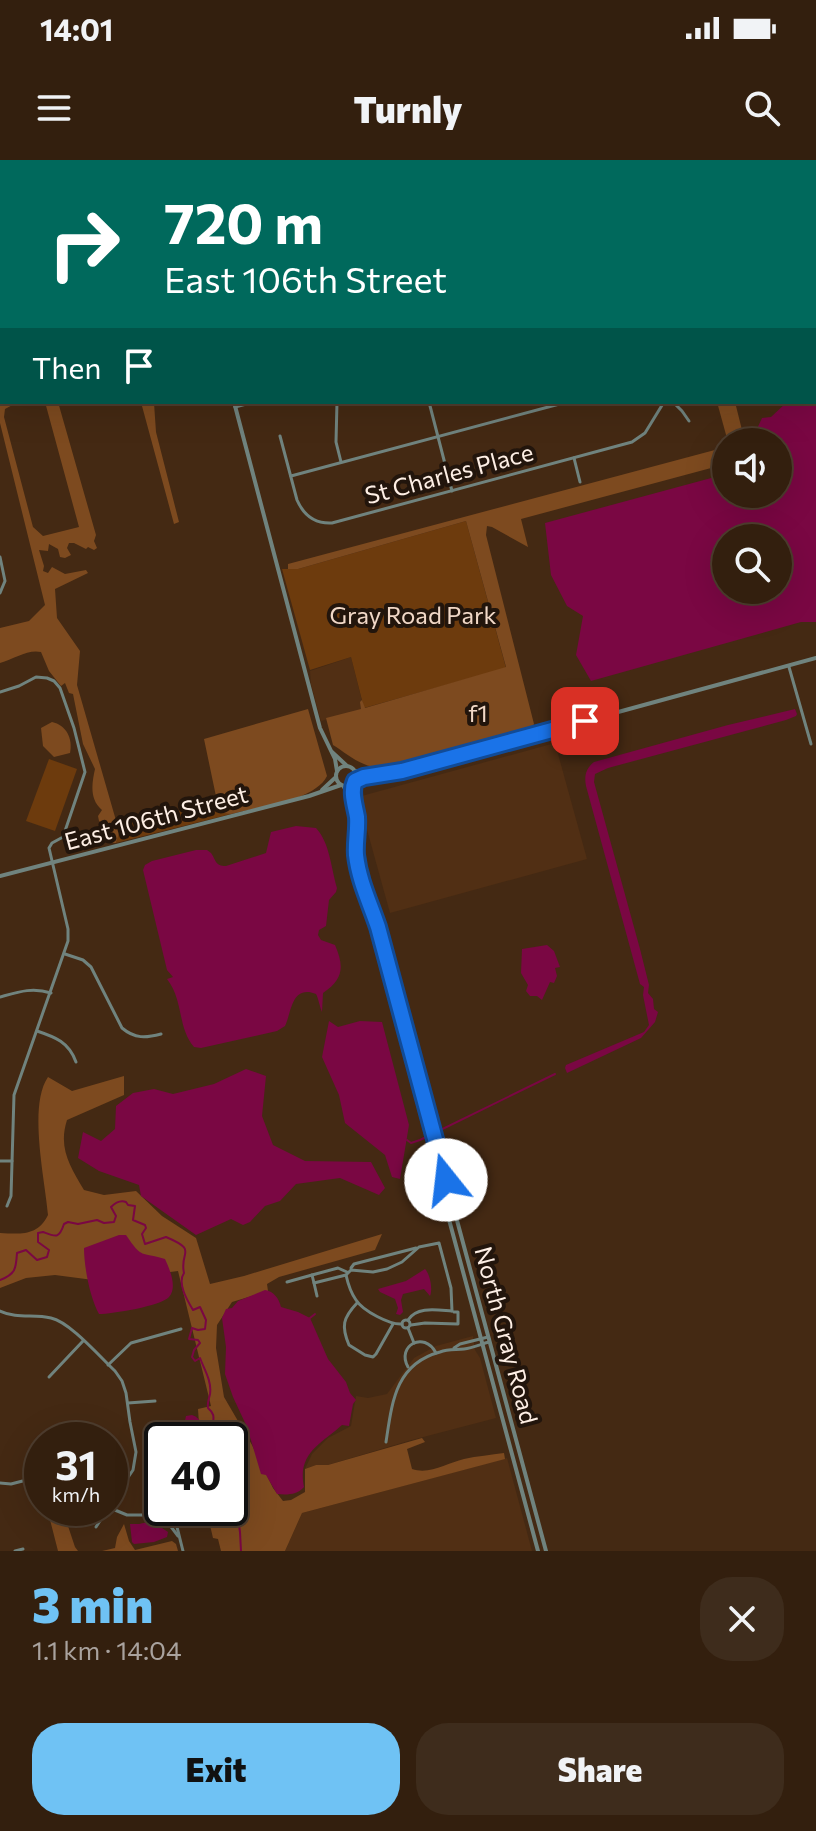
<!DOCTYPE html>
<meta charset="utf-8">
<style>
:root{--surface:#331f0e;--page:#3e2c1c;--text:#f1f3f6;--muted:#a9a29e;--line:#4e3d2e;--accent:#6fc2f4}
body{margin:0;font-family:Commissioner,sans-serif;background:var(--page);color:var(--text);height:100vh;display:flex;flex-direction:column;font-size:30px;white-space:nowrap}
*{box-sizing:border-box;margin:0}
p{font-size:26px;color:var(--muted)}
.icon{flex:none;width:44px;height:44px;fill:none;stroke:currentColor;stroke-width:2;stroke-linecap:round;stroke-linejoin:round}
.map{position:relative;height:1391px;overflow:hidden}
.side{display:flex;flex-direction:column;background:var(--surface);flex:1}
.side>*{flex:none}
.hud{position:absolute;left:0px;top:0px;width:816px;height:244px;box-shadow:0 8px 32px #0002,0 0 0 2px var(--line);background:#00695c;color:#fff;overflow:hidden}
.fabs{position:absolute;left:712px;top:268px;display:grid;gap:16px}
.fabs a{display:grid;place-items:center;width:80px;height:80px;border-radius:50%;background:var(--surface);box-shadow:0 8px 32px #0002,0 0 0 2px var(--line);font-size:40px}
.speed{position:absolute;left:24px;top:1262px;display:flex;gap:16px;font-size:40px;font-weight:700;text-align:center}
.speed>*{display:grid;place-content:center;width:104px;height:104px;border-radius:50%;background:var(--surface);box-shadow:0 8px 32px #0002,0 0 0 2px var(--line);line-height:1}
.speed small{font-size:20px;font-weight:400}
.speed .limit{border:4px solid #111;border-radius:12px;background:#fff;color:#111}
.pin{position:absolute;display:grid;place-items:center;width:68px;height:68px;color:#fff;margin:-34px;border-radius:16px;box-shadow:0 4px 12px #0006}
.me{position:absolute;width:88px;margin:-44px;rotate:344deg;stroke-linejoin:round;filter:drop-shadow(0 0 6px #0008)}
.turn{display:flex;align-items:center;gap:28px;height:168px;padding:0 32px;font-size:36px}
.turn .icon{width:104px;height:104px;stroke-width:2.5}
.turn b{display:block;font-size:56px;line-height:68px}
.then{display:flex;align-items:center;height:76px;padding:0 32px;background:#0003;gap:16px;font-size:30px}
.round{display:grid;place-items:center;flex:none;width:84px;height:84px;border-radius:32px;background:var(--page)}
.head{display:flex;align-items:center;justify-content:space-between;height:136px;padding:0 32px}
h1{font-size:48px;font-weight:800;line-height:60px;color:var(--accent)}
.button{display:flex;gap:16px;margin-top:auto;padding:16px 32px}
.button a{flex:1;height:92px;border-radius:32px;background:var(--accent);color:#111;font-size:32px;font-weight:800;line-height:92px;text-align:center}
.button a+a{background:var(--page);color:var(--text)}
.status{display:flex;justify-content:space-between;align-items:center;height:56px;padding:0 40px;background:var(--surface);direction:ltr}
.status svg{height:22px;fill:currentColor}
header{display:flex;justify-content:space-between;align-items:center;height:104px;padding:0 32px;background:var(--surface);font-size:36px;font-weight:800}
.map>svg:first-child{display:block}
.built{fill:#512f14}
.green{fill:#6d3b0d}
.forest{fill:#7d4a1f}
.water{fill:#7a0743;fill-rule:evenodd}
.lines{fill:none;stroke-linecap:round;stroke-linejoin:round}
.stream{stroke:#7a0743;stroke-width:2}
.minor{stroke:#70837e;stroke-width:3}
.tertiary{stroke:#70837e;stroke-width:4}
.route-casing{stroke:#114b97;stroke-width:20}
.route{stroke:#1a73e8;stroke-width:14}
.labels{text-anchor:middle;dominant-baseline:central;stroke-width:8;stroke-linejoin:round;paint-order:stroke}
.street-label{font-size:24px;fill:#feefe5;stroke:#22150c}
.park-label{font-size:24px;fill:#f1d8c7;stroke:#22150c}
</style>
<div class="status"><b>14:01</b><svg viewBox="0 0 49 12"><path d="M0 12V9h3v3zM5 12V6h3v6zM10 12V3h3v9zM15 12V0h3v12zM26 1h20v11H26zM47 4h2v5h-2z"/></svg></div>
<header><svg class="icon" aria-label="menu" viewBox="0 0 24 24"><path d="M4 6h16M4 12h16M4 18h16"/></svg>Turnly<svg class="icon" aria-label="search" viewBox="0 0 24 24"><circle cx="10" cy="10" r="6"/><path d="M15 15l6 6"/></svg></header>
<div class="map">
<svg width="816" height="1391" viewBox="0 0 816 1391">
<rect width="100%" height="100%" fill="#442913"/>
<g class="built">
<polygon points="351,497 364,549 321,561 311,524 310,511"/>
<polygon points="555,583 587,699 390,753 358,637"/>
<polygon points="473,1176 475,1190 480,1198 496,1258 408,1281 328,1305 316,1305 305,1309 312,1294 328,1278 351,1266 356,1236 368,1238 387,1234 414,1198 436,1186"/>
<polygon points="507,1298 532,1391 285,1391 302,1353"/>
</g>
<g class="green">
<polygon points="466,361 506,508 364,548 351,497 310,510 282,409 298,409"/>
<polygon points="49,599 77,609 55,671 26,661"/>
<polygon points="217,642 217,650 231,654 116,683 121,667 119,664"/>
</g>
<g class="forest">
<path d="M0 242H18L5 249 4 257 33 367 43 376 79 367 45 242H58L96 375 94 381 97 388 94 390 88 387 86 389 74 383H69L67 388 71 395 65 398 60 397 58 389 49 384 48 391 39 390 44 406 43 411 48 413 52 407 65 414 86 410 88 413 55 429 57 458 80 491 77 525 117 664 121 667 116 683H109L110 670 99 661 98 656 102 650C89 639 92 623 95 609L83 584 73 534 69 533 65 523 61 526 49 511 41 492C28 489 14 499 0 503V468L29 461 45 445 0 263Z"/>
<polygon points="137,242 154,243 156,272 179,362 174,364 142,246"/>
<polygon points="717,242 735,242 745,282 728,282"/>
<path d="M726 287V304L521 359 528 387 492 367 487 366 486 375 534 564 527 576 402 609C389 603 388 608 376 607 360 606 346 593 333 585L326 558 361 549 360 542 362 540 365 548 506 507 466 361 298 409H288V404Z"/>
<path d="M308 549 327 616C315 641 257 647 231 654 224 653 217 653 214 646L217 641 204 579Z"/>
<path d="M52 562C66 565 73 578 70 593L54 597 43 586 41 568Z"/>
<path d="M124 916V935L67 960C58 988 70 1006 84 1030L104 1035 136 1031 162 1056 196 1078 210 1124 244 1116 382 1074 375 1090 279 1117 267 1124 268 1131 232 1142 217 1165 216 1188 224 1237 252 1285 273 1328 283 1341 291 1340 305 1332V1309L316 1305H328L422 1278 425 1282 407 1289 412 1309C430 1315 447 1303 464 1299 477 1296 491 1295 504 1293L505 1299 302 1353 285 1391H221L218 1379 213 1378 206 1348H230V1280H200L198 1249 211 1246 178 1111 101 1121 55 1115 26 1118 0 1128V1073C21 1074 38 1076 48 1055 45 1019 28 946 48 917L72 931Z"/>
<polygon points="47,1348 62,1348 75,1387 78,1391 58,1391"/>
<polygon points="124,1364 129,1381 135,1390 172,1381 176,1384 178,1391 102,1391 115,1388 117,1377"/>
</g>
<g class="water">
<path d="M814 235 816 236V462H801L591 521 576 495 583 456 567 446 551 415 545 363 726 314V334H778V282H757L756 271 762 258 771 257 787 242H814ZM726 378H778V430H726Z"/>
<path d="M795 549 797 554 796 556 786 560 608 608 595 614 594 622 640 789 649 825 648 833 653 839 654 849 658 852 655 862 641 878 567 913 565 908 566 905 644 872 649 865 643 835 644 827 640 824 586 626C584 616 586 608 594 602L728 565Z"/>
<path d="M296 666 316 668C330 683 331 708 337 728L336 732 329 740 326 766 319 770 318 775 321 780 335 785C344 806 344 819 323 833L322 852C320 848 318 837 316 834 314 833 312 833 309 832 291 830 291 854 285 866L277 871 201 888 194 887C177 867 184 841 167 819L173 817 167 810 143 710 145 705 152 701 196 690H207L211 693C216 700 215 706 226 706L266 693 271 672Z"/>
<polygon points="547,785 554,791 560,807 555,808 557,816 554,823 550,822 542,840 537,836 530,836 526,831 528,825 521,813 522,789"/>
<polygon points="329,861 338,867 360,861 382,862 409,965 400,1019 392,1017 385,995 345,963 339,935 322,897"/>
<polygon points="246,909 266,916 262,956 273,985 305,1001 371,1002 385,1028 379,1035 340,1018 296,1024 280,1041 265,1046 250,1062 243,1065 231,1059 196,1075 141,1036 139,1025 99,1011 78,998 83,972 101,981 115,969 116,946 133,933 154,929 173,934 214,924"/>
<path d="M119 1075H126C143 1100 140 1091 165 1099 169 1108 178 1127 169 1137 161 1146 112 1154 99 1154 90 1138 84 1107 84 1088Z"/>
<path d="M425 1109C430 1114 433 1129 430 1136L424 1129 403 1134 401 1140 403 1152 400 1155 396 1154 398 1148 395 1139 380 1132 378 1129 406 1121Z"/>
<path d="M265 1130C274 1131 279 1139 281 1147L298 1152 310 1158 328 1199 346 1222 350 1233 356 1240 353 1244 349 1266 342 1265C321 1284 297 1293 304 1327 297 1335 287 1335 277 1334L266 1315 261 1314 247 1267 233 1237 225 1214 226 1187 222 1158 226 1149 232 1148 238 1141Z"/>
<path d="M192 1255C202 1258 206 1271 210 1280H181L186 1256Z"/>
<path d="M180 1348H221C215 1362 199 1369 185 1363Z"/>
<polygon points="148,1362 156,1364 168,1372 167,1377 154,1382 134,1384 132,1382 130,1364 139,1364"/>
</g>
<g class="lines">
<g class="stream">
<polyline points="407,980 411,983 420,980 555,914"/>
<path d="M0 1120C16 1114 16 1108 17 1093L26 1090 37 1100 47 1097 49 1090 38 1082V1073L43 1072C56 1077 59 1079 64 1064L68 1062 78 1064 97 1060 104 1063 114 1062 116 1056 111 1047C115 1043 121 1040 126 1042L128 1045 135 1046 133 1060 145 1065 146 1068 142 1074 145 1084 166 1077C199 1091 179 1091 184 1113 177 1123 187 1140 193 1150L200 1147 206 1160 205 1169 198 1170 192 1168 189 1179 198 1180 200 1183 194 1190 192 1197 195 1201 200 1198C204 1209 212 1221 210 1234 209 1239 207 1243 208 1248 217 1256 212 1259 213 1269L223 1268 228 1277 226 1280"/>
<polyline points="310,1158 315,1154"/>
<polyline points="230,1303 238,1343 237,1352 240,1372 241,1391"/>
</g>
<g class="minor">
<polyline points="380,0 380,2"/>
<polyline points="438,0 439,2"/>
<polyline points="320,2 321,0"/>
<polyline points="564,2 567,0"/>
<polyline points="0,166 2,174"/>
<polyline points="0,198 2,194"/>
<polyline points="337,242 336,282 341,302"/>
<polyline points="429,242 452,331"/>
<polyline points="673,242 682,251 689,261"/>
<polyline points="235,247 254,242"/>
<path d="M280 276 297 340C304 356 315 364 332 363L632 282 645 273 664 242"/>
<polyline points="574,298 580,322"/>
<polyline points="291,316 567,242"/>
<polyline points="0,397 5,421 0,433"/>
<polyline points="789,507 811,584"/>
<polyline points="0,532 19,526 36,517 47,518 54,521 60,528 74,568 85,612 63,677 52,683 49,688 68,769 68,781 14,935 11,1036 7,1046"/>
<path d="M65 794 83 800 91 807 122 868C135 879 146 878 161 874"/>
<path d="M0 837C18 832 32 827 51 833"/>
<path d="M37 871C55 877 69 882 76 902"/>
<polyline points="0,1001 12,1001"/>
<polyline points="351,1108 354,1104 416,1088"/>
<polyline points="312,1115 338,1108 347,1112"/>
<path d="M346 1115C348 1124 351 1133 356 1140 363 1151 390 1165 402 1164"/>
<polyline points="287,1122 312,1115 314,1123"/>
<polyline points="317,1136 314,1123 346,1115 351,1110 373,1112 387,1109 402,1102 419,1087 439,1083 451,1128 452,1151"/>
<path d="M357 1143C343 1158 341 1166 349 1185L365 1195 373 1197 376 1194 393 1164"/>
<path d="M0 1151C17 1159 33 1154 51 1158 70 1162 100 1197 115 1211L122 1221 126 1233 130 1262 136 1292 133 1310 110 1344"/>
<circle cx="406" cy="1164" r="4"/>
<path d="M408 1160C417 1146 437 1150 452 1151"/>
<polyline points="411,1165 425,1163 458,1164 458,1152 454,1152"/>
<polyline points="408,1168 414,1183"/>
<polyline points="454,1188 460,1184 488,1177"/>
<polyline points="108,1205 131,1183 181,1169"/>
<path d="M408 1207C396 1186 424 1170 436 1193"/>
<polyline points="49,1217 83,1181"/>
<polyline points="128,1243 155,1241"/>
<polyline points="62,1276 63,1280"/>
<path d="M386 1282C392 1243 395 1204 440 1192 448 1189 456 1190 464 1189 473 1188 481 1184 489 1182"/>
<polyline points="0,1323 11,1324 42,1316"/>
<polyline points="110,1348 127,1355 167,1355 176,1363 183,1391"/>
<polyline points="153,1356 169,1364 178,1376"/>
<polyline points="96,1367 108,1348"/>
<polyline points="15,1391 23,1389"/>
</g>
<g class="tertiary">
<polyline points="169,0 170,2"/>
<polyline points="234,242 320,568 335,599 337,611"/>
<polyline points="332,592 346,605"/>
<circle cx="346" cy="616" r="10"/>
<polyline points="356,611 374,614"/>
<polyline points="355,621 402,611 816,498"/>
<polyline points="355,622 352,628 357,662 357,696 371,769 538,1391"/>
<polyline points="344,627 353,643"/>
<polyline points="322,630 336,617"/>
<polyline points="0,716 309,636 341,625"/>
<polyline points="368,740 371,744 378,767 546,1391"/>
</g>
</g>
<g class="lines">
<g class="route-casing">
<path id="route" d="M446 1020 378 767C370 743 359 721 356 695 355 682 358 670 357 657 355 645 350 632 355 621L364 617 402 611 585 561"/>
</g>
<use href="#route" class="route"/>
</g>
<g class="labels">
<g class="street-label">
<text transform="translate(449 313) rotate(-15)">St Charles Place</text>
<text transform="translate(156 657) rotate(-15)">East 106th Street</text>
<text transform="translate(507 1175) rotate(75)">North Gray Road</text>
</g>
<g class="park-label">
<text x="413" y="454">Gray Road Park</text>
<text x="478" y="552">f1</text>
</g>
</g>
</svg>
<div class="fabs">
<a><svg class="icon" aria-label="sound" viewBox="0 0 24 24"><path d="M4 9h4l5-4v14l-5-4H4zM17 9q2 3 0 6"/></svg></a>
<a><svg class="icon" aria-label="search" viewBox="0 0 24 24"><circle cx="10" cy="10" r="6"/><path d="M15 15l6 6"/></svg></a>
</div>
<div class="speed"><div>31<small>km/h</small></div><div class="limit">40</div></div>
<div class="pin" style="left:585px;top:561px;background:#d93025"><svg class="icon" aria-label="arrive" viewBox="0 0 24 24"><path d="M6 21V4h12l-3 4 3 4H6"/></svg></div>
<svg class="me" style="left:446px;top:1020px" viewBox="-20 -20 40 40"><circle r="19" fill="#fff"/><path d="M0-13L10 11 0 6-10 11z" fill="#1a73e8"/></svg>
<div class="hud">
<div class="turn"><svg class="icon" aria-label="right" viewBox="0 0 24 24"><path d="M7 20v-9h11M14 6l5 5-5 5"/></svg><div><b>720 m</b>East 106th Street</div></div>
<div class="then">Then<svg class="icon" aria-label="arrive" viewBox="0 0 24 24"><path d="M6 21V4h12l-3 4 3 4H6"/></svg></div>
</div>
</div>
<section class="side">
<div class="head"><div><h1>3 min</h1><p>1.1 km · 14:04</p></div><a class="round"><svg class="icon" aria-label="close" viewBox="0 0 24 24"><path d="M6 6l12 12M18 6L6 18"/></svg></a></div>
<div class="button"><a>Exit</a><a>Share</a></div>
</section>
